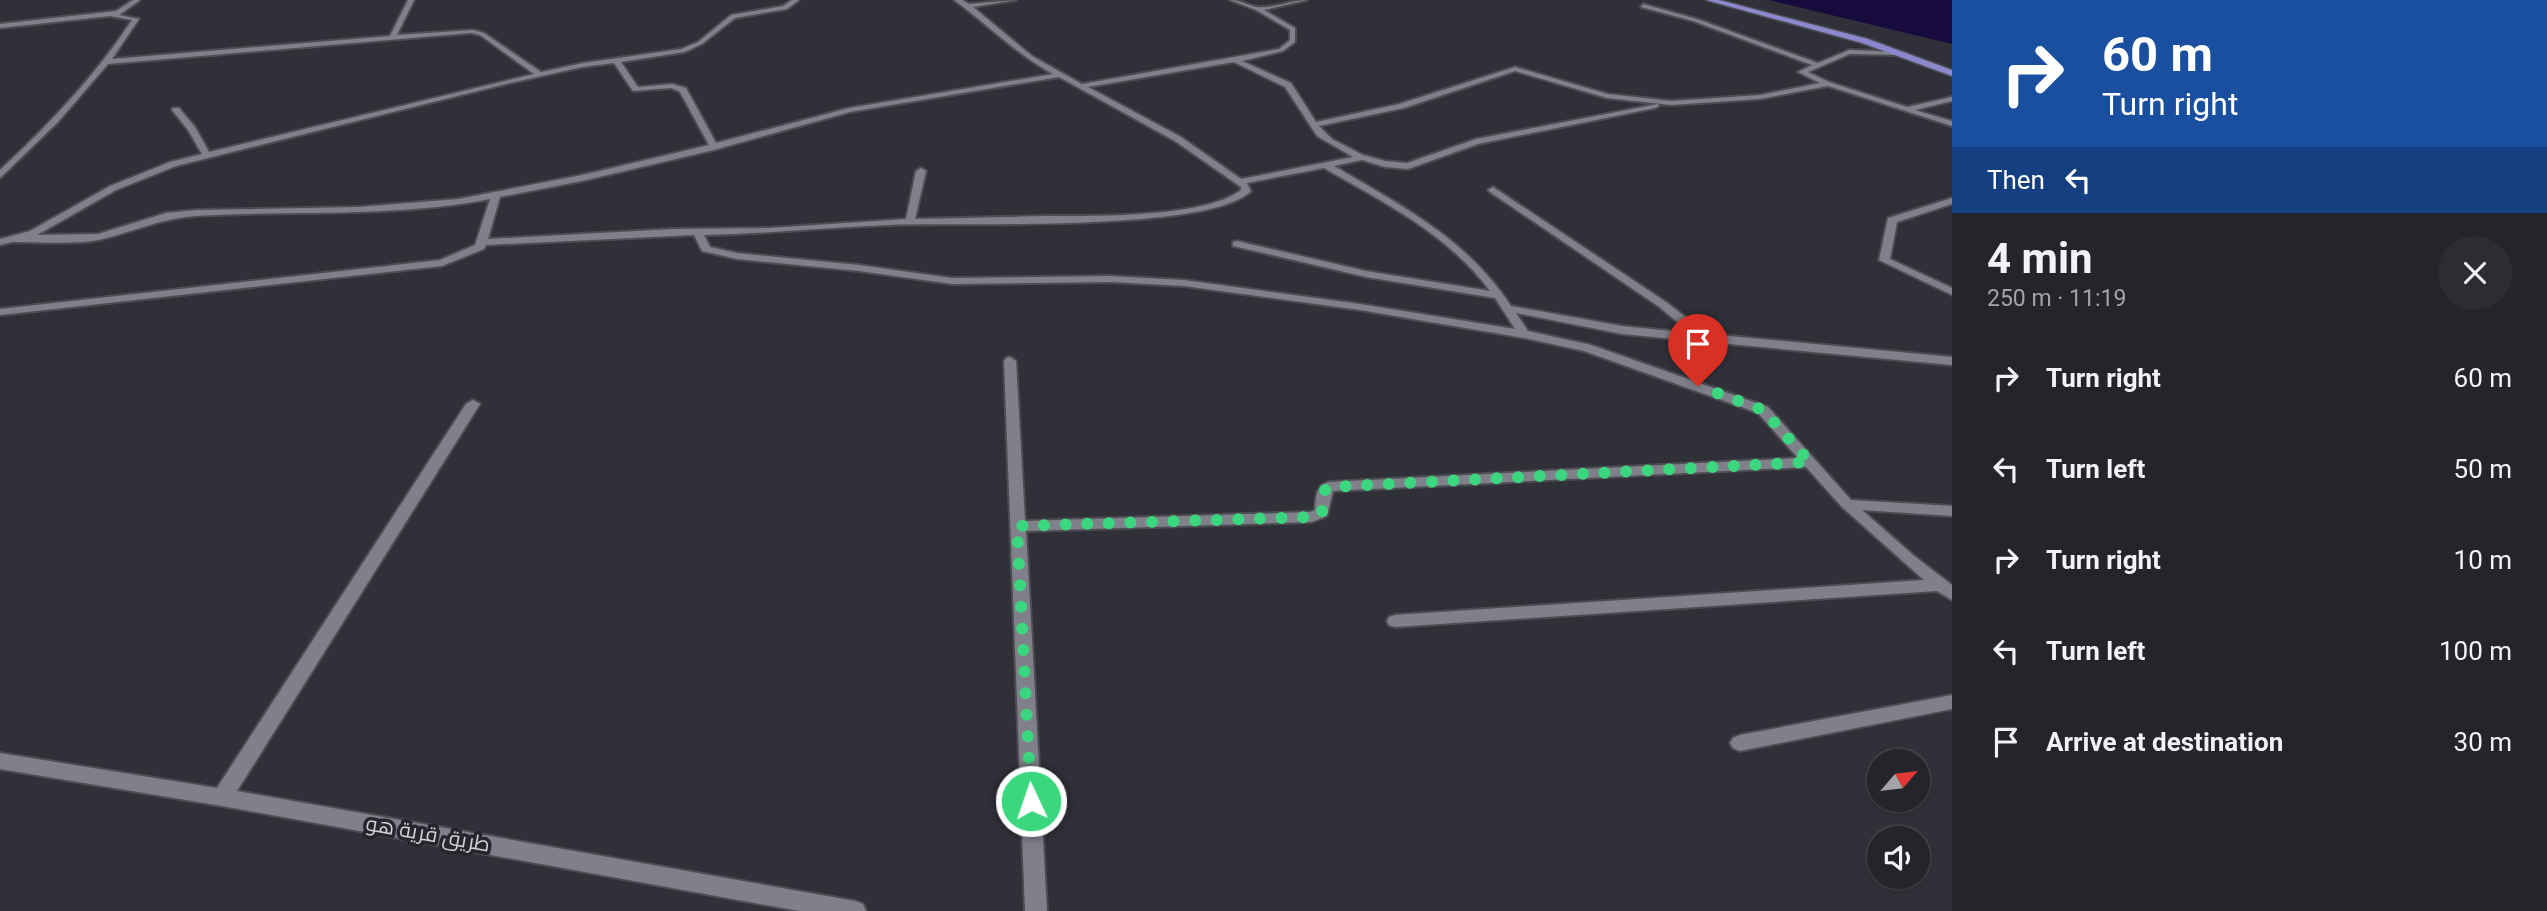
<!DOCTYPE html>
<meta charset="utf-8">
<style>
:root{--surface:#24242b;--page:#2c2c33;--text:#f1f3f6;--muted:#a3a4a9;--line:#414147}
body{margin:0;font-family:Roboto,Cairo,sans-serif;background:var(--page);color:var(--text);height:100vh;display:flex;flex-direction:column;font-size:26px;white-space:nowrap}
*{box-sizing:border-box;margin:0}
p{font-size:23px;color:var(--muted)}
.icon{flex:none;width:38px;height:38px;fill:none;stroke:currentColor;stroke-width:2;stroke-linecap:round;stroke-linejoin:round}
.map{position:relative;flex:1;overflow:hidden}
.side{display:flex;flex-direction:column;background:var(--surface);width:595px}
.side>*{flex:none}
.banner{background:#1a4fa0;color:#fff;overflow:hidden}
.needle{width:46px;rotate:62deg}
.controls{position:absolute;left:1867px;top:749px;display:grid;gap:14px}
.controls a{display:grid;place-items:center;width:63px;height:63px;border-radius:50%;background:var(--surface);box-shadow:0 2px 5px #0004,0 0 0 2px var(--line);font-size:35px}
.pin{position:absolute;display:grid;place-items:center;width:60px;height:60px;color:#fff;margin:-72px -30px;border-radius:50% 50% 50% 0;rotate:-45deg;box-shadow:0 0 7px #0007}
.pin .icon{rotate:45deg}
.me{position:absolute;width:77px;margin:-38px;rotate:357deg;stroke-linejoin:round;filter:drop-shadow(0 0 5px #0008)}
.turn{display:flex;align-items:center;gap:24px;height:147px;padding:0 35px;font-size:32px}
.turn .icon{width:91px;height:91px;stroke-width:2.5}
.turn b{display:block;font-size:49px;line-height:60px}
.then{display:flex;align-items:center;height:66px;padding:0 35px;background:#0003;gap:14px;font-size:26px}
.round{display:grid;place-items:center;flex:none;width:74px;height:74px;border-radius:37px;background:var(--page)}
.head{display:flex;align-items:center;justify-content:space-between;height:119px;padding:0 35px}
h1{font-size:42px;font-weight:700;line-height:52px}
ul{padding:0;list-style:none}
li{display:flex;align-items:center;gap:21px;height:91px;padding:0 35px}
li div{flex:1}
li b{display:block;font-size:26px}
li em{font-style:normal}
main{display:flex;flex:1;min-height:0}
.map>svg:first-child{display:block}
.water{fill:#170b3e}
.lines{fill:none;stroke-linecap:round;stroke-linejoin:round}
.minor-casing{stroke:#4c4c53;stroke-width:4}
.primary-casing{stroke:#4c4c53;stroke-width:3}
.minor{fill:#80808a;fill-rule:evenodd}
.primary{fill:#8e87cd;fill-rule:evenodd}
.route{stroke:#3bd77f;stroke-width:12;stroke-dasharray:0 21.6}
.labels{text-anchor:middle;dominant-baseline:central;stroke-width:7;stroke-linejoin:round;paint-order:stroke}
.near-street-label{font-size:21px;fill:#d1d1d6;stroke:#26262f}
</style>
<main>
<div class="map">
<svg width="1952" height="911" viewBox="0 0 1952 911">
<rect width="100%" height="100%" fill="#303039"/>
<polygon class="water" points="1769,0 1952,0 1952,44"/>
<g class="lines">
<g class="minor-casing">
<g id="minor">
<path d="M133 0H140L119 15 139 19 112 59 390 36 408 0H414L397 35 473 30 484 33 541 72 583 63 681 49 698 42 731 15 783 6 792 0H799L787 9 735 18 702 44 685 52 621 62 638 87 672 84 686 88 716 143 849 108 1053 74C1016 54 987 24 954 0H962L969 4 1016 0 973 7 1032 56 1082 84 1279 49 1290 40V30L1256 10 1230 0C1240 0 1247 5 1257 7 1271 9 1292 0 1307 0L1264 10 1295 28V42L1283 51 1242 61 1291 83 1316 122 1399 104 1515 67 1608 94 1671 101 1760 95 1820 83 1798 72 1812 65 1693 21 1641 7 1643 4 1697 19 1818 63 1849 50 1903 52 1901 55 1850 54 1808 72 1829 82 1907 107 1952 97V101L1915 110 1952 121V126L1828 86 1760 99 1671 105 1607 98 1515 71 1404 108 1319 126 1332 139 1363 155 1385 161 1407 163 1476 139 1658 104 1659 106 1655 108 1478 144 1408 169 1385 167 1362 160 1334 166C1402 206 1466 238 1511 306L1622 326 1691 333 1658 306 1490 192 1488 190 1493 187 1666 302 1708 334 1952 357V365L1622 334 1516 313 1528 331 1591 345 1768 407 1851 500 1952 506V516L1862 510 1913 555 1952 585V600L1937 591 1395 627 1389 625 1387 621 1389 617 1395 615 1924 580 1842 507 1806 467 1333 491 1327 516 1312 522 1026 531 1047 911H1025L1004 361 1006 358 1010 357 1016 361 1025 521 1310 512 1315 510C1316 498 1315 486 1329 482L1798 458 1758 413 1584 351 1524 338 1360 310 1184 286 1110 282 952 284 859 271 737 259 702 251 694 235 486 245 484 249 442 266 0 315V309L440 260 475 245 490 199C393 218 294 210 196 216 163 218 135 231 103 239 81 245 36 242 12 242L0 245V239L30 231 110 186 170 162 202 154 188 130 172 110 173 108H179L195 127 209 152 534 74 480 35 471 33 108 64 58 122 0 178V170C50 124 95 76 132 20L110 16 0 28V24L116 11ZM1234 62 1285 87 1317 136 1353 157 1241 179 1181 137 1088 87ZM614 63 633 91 671 88 680 92 709 145 582 175 458 199 358 207 196 210 166 213 98 234 37 235 116 190 176 166 506 84 583 67ZM1059 77 1175 141 1241 187V190C1204 218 1093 216 1045 216 1002 217 959 218 915 219L926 171 921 168 916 171 906 219 769 228 673 229 488 239 500 197 582 181 714 150 850 112ZM1324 168C1383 202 1448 234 1490 291L1366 271 1237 241 1233 242V246L1366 277 1495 298 1515 329 1360 304 1184 280 1110 276 952 278 859 265 737 253 710 247 704 235C767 234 828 227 890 225 958 222 1209 233 1251 191L1247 183Z"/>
<polygon points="1952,198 1952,204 1897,222 1890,259 1952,288 1952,295 1879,260 1888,218"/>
<polygon points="473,400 480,404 237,791 855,901 863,904 866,911 799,911 222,806 0,769 0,753 217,788 466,404"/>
<polygon points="1952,695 1952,709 1740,751 1733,748 1730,743 1733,738 1740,735"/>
</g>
</g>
<g class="primary-casing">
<polygon id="primary" points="1706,0 1719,0 1868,39 1952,70 1952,76 1862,43"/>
</g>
<use href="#minor" class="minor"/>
<use href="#primary" class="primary"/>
</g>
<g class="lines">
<polyline class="route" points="1031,801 1017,526 1312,517 1322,513 1324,491 1329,487 1810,462 1763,410 1698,386"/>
</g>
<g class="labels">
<g class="near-street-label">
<text transform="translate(428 834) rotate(10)">طريق قرية هو</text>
</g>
</g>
</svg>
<div class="controls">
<a><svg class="needle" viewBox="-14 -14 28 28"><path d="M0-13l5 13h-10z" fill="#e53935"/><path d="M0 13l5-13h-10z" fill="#a3a4a9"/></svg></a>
<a><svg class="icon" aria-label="sound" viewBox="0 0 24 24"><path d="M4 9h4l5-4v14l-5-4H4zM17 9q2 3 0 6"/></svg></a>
</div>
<div class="pin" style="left:1698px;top:386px;background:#d93025"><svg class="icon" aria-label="arrive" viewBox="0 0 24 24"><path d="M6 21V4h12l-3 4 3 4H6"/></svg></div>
<svg class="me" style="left:1031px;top:801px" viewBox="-20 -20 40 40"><circle r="17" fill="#3bd77f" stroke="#fff" stroke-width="3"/><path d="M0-11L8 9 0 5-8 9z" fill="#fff"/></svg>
</div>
<section class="side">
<div class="banner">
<div class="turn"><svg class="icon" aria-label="right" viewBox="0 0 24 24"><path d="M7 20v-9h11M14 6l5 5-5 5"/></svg><div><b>60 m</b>Turn right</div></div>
<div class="then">Then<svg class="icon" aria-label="left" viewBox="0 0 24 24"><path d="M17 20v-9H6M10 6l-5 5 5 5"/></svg></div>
</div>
<div class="head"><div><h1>4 min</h1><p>250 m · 11:19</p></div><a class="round"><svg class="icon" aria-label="close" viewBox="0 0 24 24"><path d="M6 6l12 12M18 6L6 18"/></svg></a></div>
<ul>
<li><svg class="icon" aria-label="right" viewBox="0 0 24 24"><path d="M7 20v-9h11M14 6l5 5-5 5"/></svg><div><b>Turn right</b></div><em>60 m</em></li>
<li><svg class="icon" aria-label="left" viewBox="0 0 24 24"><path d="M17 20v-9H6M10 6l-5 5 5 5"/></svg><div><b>Turn left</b></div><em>50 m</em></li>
<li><svg class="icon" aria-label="right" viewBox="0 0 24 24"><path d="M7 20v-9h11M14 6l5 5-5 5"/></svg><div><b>Turn right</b></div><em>10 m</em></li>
<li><svg class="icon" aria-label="left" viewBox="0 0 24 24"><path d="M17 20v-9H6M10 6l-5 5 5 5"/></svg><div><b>Turn left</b></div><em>100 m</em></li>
<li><svg class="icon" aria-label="arrive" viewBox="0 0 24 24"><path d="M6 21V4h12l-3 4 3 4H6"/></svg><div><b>Arrive at destination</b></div><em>30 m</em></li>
</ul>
</section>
</main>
